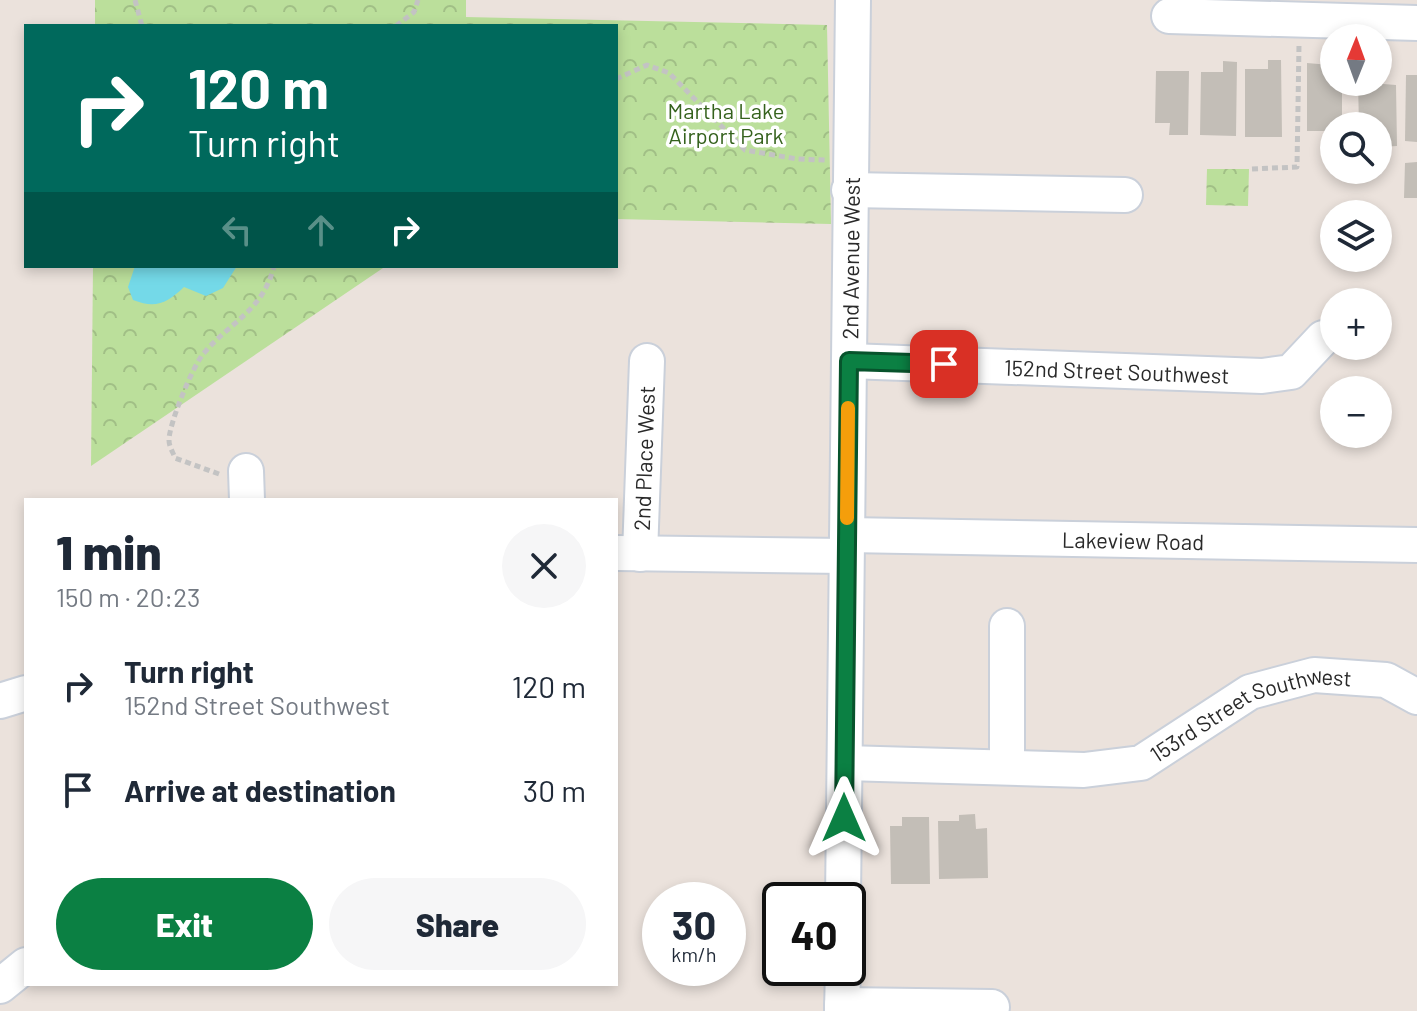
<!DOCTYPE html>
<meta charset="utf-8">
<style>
:root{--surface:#fff;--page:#f6f6f7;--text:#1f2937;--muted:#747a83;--accent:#0b8043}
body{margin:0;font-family:Barlow,sans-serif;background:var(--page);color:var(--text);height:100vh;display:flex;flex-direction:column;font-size:30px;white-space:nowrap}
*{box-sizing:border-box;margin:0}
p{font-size:26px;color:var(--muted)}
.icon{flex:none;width:44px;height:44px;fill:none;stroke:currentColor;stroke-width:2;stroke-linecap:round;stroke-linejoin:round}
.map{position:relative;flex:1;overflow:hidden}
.drawer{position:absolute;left:24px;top:498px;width:594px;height:488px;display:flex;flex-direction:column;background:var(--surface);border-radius:0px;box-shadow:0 4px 12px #0003}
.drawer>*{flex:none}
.hud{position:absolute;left:24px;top:24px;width:594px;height:244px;border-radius:0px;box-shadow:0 4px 12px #0003;background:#00695c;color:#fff;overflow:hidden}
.needle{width:52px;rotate:1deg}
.tools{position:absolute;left:1320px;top:24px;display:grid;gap:16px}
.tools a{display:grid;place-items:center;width:72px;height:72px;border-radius:50%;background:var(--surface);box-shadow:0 4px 12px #0003;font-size:40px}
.speed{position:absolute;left:642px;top:882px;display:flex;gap:16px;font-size:40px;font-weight:700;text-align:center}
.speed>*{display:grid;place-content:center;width:104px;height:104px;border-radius:50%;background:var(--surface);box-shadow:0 4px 12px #0003;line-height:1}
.speed small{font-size:20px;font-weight:400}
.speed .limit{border:4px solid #111;border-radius:12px;background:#fff;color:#111}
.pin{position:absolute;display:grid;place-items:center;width:68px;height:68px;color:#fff;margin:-34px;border-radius:16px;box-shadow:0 4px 12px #0006}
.me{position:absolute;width:88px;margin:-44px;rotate:0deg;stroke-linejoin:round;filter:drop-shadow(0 0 6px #0008)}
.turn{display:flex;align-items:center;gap:28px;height:168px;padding:0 32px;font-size:36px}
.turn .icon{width:104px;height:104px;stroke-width:2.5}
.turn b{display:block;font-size:56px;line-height:68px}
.lanes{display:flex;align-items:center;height:76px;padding:0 32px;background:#0003;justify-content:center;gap:40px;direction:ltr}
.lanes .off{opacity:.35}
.round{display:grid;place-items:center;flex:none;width:84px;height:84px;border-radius:42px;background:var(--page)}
.overview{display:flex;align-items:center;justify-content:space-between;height:136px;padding:0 32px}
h1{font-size:48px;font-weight:800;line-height:60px}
.button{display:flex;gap:16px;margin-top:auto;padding:16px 32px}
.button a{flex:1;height:92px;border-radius:48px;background:var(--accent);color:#fff;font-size:32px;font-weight:800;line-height:92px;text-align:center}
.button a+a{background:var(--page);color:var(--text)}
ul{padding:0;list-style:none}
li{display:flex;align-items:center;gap:24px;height:104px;padding:0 32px}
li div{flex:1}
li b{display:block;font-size:30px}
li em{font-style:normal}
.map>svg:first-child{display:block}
.park{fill:url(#park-crowns)}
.water{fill:#74d9e8}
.building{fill:#c3beb7}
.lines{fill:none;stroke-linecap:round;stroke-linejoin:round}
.minor-casing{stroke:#cad0da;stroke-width:38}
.path{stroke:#c3c3c3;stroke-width:5;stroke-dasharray:6 4;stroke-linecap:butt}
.minor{stroke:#fff;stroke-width:34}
.route-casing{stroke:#07532c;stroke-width:20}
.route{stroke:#0b8043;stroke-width:14}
.slow{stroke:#f59e0b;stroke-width:14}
.labels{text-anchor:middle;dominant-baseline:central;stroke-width:7;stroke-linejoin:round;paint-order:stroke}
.park-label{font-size:22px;fill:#35621d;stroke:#fff}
.street-label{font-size:22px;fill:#292929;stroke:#fff}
</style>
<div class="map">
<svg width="1417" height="1011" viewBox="0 0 1417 1011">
<defs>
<pattern id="park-crowns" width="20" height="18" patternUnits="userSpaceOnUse" patternTransform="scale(2)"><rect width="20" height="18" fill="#bbdf9b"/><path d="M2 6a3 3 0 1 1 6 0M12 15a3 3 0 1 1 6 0" fill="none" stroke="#a1bf86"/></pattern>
</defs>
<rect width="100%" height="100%" fill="#ebe2dc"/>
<g class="park">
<polygon points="95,0 466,0 466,17 827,25 831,224 616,219 616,26 95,26"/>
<polygon points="1207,169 1249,169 1248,206 1206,205"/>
<polygon points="93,266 386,266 91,466"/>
</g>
<path class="water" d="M135 266H237L223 288 206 296 184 287C167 303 156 309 133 300L128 287Z"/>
<g class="building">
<polygon points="1268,60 1281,60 1282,137 1245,137 1245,69 1268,69"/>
<polygon points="1223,61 1237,62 1236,136 1200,135 1201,72 1223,72"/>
<polygon points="1307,63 1330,65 1334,68 1334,82 1342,82 1342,126 1334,126 1334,131 1307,131"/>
<polygon points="1156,71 1189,71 1188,135 1169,135 1170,123 1155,123"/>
<polygon points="1406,75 1417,75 1417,142 1405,141"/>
<polygon points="1358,82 1396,85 1397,146 1378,147 1378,126 1359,126"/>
<polygon points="1417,162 1417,198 1404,198 1405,163"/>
<polygon points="975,814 976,829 987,828 988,878 939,879 938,821 959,821 959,815"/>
<polygon points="902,817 929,817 930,884 891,884 890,826 902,826"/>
</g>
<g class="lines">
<g class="minor-casing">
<g id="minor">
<polyline points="1169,16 1417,23"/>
<polyline points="849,190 1125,195"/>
<path id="s1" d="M849 361 1262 376 1291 372 1323 338"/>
<polyline points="246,471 247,500"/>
<path id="s2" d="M847 535 1417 545"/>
<polyline points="616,553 846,556"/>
<path id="s3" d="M640 554 647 361"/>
<polyline points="1007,626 1007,767"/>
<polyline points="0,701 26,693"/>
<path id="s4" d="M845 763 1084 770 1141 763 1250 692 1314 675 1386 680 1417 697"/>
<path id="s5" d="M843 900 853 0"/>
<polyline points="0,986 26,965"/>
<polyline points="842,1005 992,1007"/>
<polyline points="842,1011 843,968"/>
</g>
</g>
<g class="path">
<polyline points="135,0 142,26"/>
<polyline points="396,26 414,12 418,0"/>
<polyline points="616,79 647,65 669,73 745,150 797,159 825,160"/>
<polyline points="1252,169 1297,167 1299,45"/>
<path d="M219 474 175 458C173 452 169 447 169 440 169 424 193 365 204 353 230 322 263 311 274 266"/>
</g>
<use href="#minor" class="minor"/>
</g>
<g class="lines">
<g class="route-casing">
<polyline id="route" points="844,818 849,361 944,364"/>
</g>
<use href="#route" class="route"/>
<polyline class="slow" points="847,518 848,408"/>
</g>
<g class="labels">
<g class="park-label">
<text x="726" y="110">Martha Lake<tspan x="726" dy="25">Airport Park</tspan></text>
</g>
<g class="street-label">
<text stroke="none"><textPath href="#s5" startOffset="642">2nd Avenue West</textPath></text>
<text stroke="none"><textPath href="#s1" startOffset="268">152nd Street Southwest</textPath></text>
<text stroke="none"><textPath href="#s3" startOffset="96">2nd Place West</textPath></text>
<text stroke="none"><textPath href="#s2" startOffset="286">Lakeview Road</textPath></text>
<text stroke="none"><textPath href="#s4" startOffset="420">153rd Street Southwest</textPath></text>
</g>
</g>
</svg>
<div class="tools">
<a><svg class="needle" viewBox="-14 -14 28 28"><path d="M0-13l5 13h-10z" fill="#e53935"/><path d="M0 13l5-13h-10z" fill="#747a83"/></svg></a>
<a><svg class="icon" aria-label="search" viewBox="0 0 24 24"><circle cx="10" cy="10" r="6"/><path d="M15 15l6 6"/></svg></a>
<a><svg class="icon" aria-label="layers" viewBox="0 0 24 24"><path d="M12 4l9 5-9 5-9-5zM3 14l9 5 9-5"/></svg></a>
<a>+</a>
<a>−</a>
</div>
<div class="speed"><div>30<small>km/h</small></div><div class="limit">40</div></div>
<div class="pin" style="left:944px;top:364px;background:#d93025"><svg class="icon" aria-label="arrive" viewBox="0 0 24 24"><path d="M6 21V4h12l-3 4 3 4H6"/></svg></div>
<svg class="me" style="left:844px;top:818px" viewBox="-20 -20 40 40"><path d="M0-17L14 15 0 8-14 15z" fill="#0b8043" stroke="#fff" stroke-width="4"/></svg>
<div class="hud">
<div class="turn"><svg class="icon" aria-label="right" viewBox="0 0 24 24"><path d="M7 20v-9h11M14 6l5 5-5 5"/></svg><div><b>120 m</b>Turn right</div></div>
<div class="lanes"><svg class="icon off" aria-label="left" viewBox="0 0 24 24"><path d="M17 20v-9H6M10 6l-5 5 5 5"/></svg><svg class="icon off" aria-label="ahead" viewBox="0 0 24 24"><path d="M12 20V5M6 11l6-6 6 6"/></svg><svg class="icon" aria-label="right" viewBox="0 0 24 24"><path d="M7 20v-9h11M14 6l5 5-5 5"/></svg></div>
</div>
<section class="drawer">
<div class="overview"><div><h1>1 min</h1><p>150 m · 20:23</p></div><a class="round"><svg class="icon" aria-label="close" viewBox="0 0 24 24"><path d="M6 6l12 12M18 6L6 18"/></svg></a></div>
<ul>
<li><svg class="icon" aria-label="right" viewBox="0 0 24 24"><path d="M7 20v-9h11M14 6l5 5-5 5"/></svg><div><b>Turn right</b><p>152nd Street Southwest</p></div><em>120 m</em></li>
<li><svg class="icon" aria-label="arrive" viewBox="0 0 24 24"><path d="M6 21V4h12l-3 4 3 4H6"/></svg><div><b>Arrive at destination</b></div><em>30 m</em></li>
</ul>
<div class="button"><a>Exit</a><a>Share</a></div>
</section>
</div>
